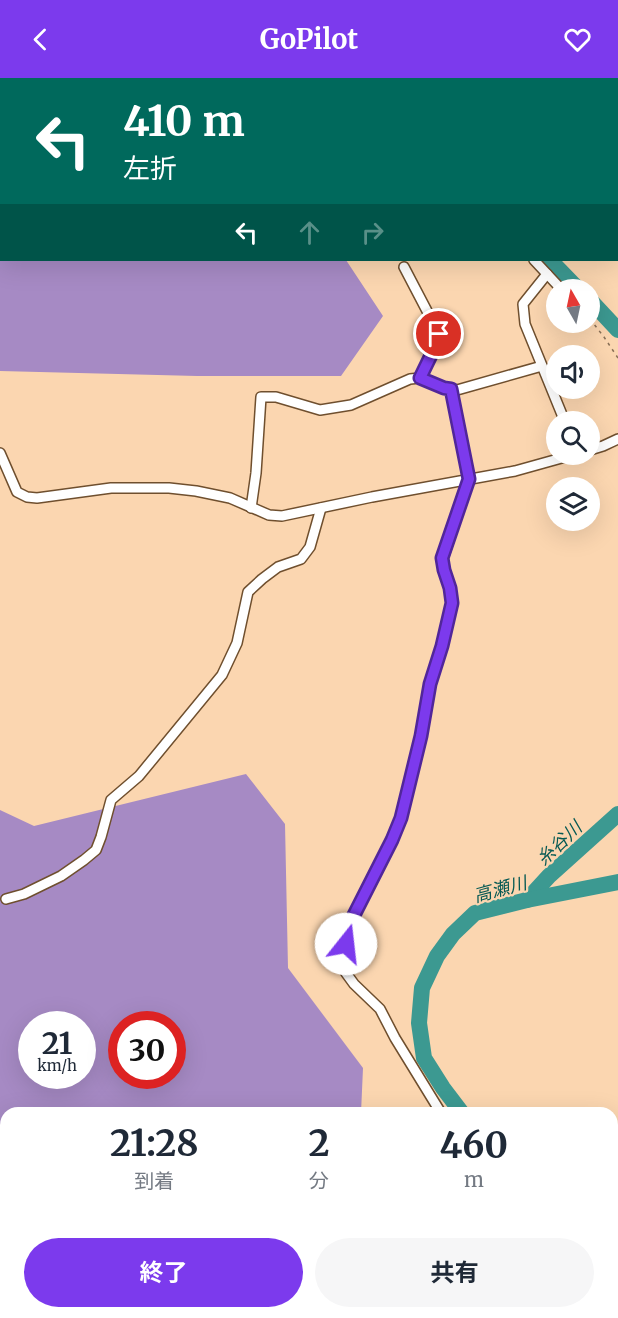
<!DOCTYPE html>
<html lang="ja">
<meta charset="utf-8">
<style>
:root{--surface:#fff;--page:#f6f6f7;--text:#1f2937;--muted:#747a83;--accent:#7c3aed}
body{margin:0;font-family:Merriweather,"Noto Sans JP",serif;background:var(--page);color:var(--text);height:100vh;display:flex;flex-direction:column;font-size:22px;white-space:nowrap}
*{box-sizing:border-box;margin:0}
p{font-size:20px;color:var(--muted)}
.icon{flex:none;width:33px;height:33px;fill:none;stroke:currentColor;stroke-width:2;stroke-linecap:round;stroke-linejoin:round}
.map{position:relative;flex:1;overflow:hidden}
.drawer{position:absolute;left:0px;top:1029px;width:618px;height:212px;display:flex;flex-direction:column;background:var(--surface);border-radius:18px 18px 0 0;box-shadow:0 6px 24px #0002}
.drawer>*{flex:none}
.banner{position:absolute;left:0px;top:0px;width:618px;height:183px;box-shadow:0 6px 24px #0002;background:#00695c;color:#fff;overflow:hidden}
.needle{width:39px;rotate:351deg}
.tools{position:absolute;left:546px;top:201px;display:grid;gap:12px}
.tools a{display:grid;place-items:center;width:54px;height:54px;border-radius:50%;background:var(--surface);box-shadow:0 6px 24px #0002;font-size:30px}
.speed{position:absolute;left:18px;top:933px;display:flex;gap:12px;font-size:30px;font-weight:700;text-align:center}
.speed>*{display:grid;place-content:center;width:78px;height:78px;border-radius:50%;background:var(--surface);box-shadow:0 6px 24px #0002;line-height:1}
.speed small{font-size:15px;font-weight:400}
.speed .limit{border:9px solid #d22;background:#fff;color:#111}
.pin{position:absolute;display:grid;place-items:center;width:51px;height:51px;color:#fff;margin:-26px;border:3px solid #fff;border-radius:50%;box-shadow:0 2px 6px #0007}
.me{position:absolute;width:66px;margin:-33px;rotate:16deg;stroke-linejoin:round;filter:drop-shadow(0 0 4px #0008)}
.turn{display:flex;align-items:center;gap:21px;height:126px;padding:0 24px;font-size:27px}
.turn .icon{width:78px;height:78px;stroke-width:2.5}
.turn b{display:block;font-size:42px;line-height:51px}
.lanes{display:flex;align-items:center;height:57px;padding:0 24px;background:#0003;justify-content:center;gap:30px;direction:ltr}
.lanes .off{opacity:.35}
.eta{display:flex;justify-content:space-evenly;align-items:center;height:102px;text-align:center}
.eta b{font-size:36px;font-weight:700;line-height:42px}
.action{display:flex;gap:12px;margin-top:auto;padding:12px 24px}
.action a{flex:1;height:69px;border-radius:36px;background:var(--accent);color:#fff;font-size:24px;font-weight:700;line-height:69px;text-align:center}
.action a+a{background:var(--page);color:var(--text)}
header{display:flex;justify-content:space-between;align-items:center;height:78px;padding:0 24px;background:var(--accent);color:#fff;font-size:27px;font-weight:700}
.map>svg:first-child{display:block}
.forest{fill:#a68ac4;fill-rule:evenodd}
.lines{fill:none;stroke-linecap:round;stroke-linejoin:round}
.river{stroke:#3c9991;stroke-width:16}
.service-casing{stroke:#6f4f2e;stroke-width:8}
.minor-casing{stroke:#6f4f2e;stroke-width:12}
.primary-casing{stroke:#fff;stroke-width:16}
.path{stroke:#897057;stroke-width:1.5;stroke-dasharray:3 4.5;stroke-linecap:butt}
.service{stroke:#fff;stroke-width:4.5}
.minor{stroke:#fff;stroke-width:9}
.primary{stroke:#9dbdda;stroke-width:14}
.route-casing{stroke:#51269a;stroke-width:15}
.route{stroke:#7c3aed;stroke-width:10}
.labels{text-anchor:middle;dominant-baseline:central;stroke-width:4.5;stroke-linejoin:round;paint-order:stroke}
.water-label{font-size:18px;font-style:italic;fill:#065953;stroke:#fbd6b0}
</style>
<header><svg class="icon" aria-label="back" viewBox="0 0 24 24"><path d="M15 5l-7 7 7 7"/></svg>GoPilot<svg class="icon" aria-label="heart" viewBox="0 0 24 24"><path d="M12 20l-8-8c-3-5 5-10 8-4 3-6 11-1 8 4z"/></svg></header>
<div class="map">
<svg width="618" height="1240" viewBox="0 0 618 1240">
<rect width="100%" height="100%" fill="#fbd6b0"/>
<g class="forest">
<polygon points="0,86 2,86 2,182 346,182 383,238 341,298 197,298 0,293"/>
<path d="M246 696 285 746 288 890 363 990 361 1035H6V1234L41 1235 37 1240H0V732L34 748ZM32 946H82V998H32ZM122 946H172V998H122Z"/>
<polygon points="618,1172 618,1240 556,1240 561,1235 612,1234 612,1179"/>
</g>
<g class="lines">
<g class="river">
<polyline points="390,0 391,2"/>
<polyline points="550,182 579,212"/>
<polyline points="590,222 618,252"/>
<polyline points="527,822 549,798 618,736"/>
<polyline points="462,1035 443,1010 424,980 419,945 422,910 437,878 453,856 475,835 527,822 618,804"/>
<polyline points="469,1240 473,1234"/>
</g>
<g class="service-casing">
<polyline id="service" points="553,0 554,2"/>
</g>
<g class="minor-casing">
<g id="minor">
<polyline points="374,0 375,2"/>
<polyline points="534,182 562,212"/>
<polyline points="404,189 439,256 435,269 420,300"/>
<polyline points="547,196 523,226 525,246 565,344"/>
<polyline points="590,372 603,368 618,361"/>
<polyline points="0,375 17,414 27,419 37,420 111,410 169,410 196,413 230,420 269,437 282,438 372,419 515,393 576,376"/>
<polyline points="251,430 256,395 261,319 276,319 320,332 351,327 410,301 420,300 444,310 457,312 542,288"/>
<polyline points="6,821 24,816 61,798 84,782 96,772 101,759 111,722 139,698 222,597 237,565 248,514 262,501 278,489 301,481 310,469 321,430"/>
<polyline points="441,1035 395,960 380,931 354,906 346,895 344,878 348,854 354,837 392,762 401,740 421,658 430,606 442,568 452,525 450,510 444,492 443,480 469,401 451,311"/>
<polyline points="279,1234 287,1240"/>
<polyline points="322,1240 325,1234"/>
</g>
</g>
<g class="primary-casing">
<g id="primary">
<polyline points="612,1065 618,1057"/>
<polyline points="490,1240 494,1234"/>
</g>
</g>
<g class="path">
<polyline points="201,0 204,2"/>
<polyline points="590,241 604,259 618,280"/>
</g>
<use href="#service" class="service"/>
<use href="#minor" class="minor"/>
<use href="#primary" class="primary"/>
</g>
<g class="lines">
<g class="route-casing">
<polyline id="route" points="346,866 348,854 354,837 392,762 401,740 421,658 430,606 442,568 452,525 450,510 444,492 442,480 469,401 451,311 444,310 420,300 435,269 439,256"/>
</g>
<use href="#route" class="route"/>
</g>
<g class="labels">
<g class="water-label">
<text transform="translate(559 765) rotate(-44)">糸谷川</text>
<text transform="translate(500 811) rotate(-15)">高瀬川</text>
</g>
</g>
</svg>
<div class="tools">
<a><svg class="needle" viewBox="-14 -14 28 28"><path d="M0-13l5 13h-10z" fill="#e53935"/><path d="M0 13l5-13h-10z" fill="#747a83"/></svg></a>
<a><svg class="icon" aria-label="sound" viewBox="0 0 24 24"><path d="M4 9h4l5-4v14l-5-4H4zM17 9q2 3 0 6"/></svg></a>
<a><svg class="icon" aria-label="search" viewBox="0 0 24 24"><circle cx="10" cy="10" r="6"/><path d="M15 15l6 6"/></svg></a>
<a><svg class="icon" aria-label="layers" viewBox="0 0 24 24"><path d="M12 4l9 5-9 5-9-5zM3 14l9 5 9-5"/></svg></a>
</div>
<div class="speed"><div>21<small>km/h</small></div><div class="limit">30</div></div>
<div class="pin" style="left:439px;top:256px;background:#d93025"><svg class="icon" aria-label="arrive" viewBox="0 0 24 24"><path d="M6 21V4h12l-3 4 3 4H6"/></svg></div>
<svg class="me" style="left:346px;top:866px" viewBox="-20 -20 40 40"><circle r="19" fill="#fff"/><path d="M0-13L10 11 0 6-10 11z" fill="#7c3aed"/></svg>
<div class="banner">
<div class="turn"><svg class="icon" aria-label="left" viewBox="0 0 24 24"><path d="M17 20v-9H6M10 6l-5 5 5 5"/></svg><div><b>410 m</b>左折</div></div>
<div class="lanes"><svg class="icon" aria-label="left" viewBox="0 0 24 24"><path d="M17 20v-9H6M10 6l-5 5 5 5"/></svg><svg class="icon off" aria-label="ahead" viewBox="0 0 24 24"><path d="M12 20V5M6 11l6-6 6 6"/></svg><svg class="icon off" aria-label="right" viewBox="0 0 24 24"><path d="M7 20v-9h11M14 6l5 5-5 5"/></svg></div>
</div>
<section class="drawer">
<div class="eta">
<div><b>21:28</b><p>到着</p></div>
<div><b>2</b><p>分</p></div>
<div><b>460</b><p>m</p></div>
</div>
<div class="action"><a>終了</a><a>共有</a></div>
</section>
</div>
